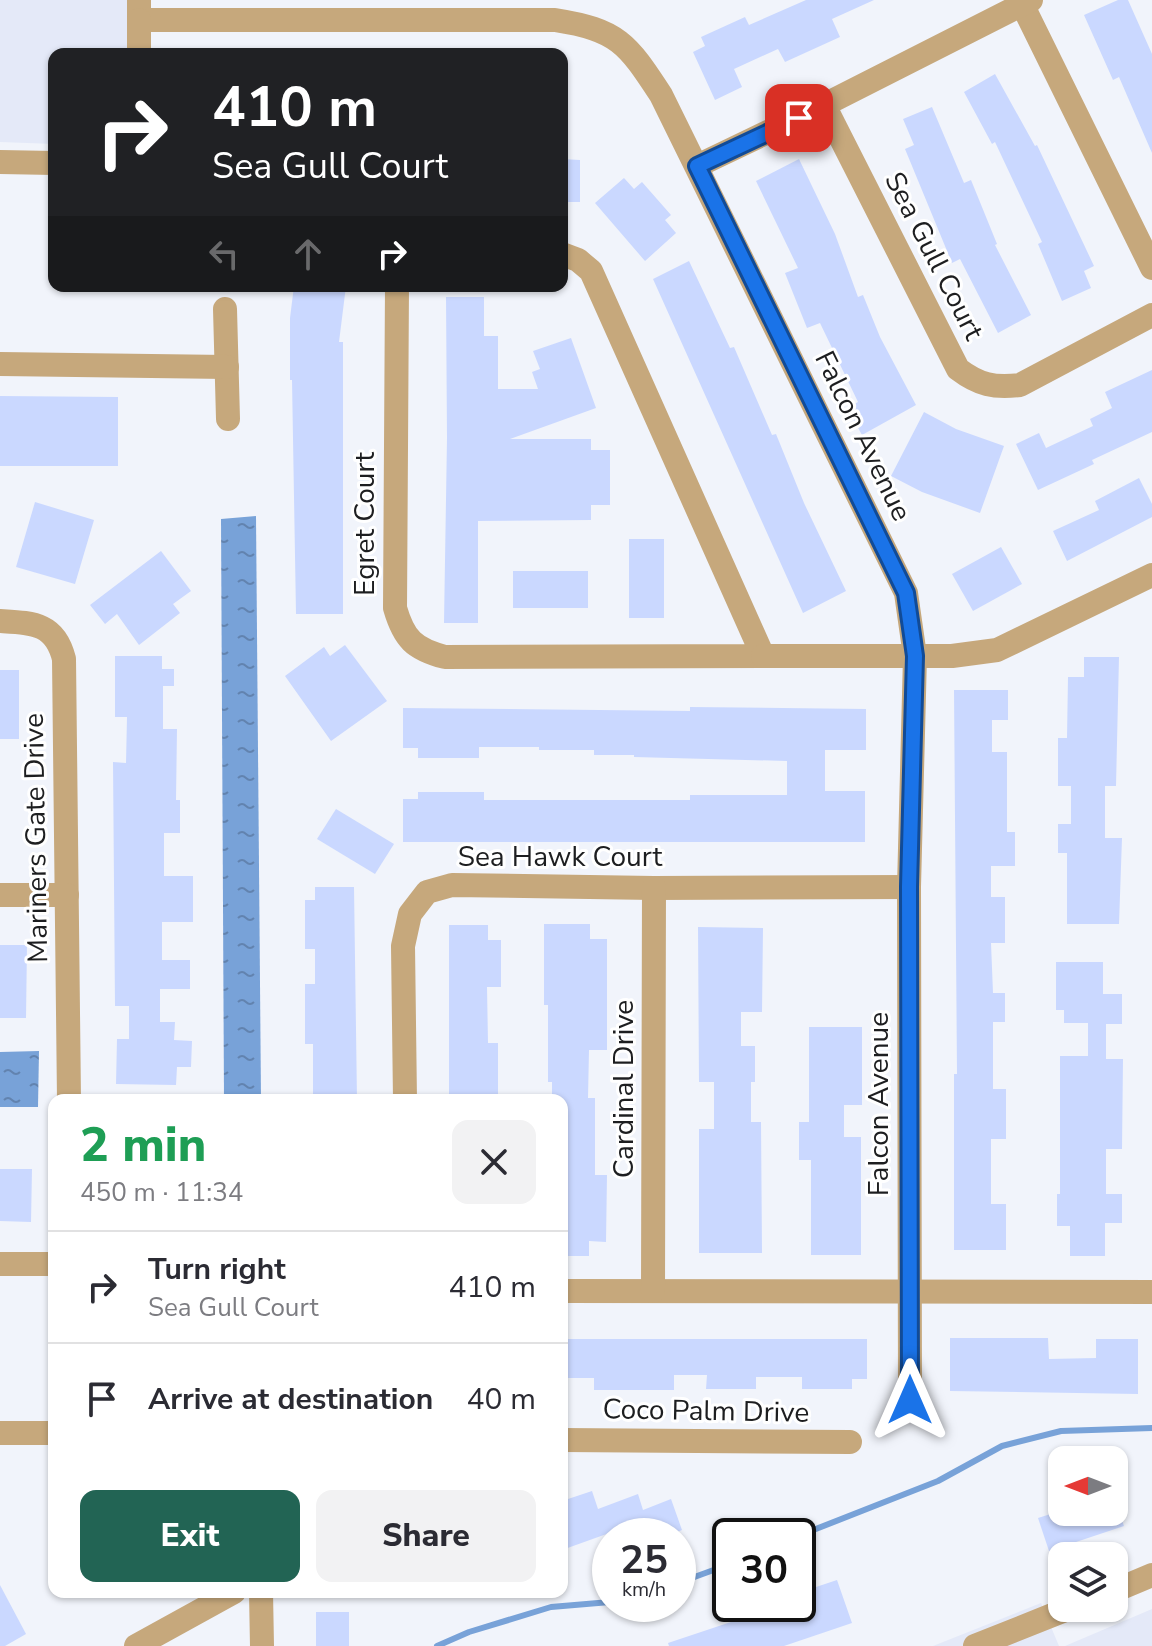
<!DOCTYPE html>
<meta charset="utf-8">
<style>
:root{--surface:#fff;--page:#f2f2f3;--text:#2b2b33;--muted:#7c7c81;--line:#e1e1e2;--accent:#226454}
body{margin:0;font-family:"Nunito Sans",sans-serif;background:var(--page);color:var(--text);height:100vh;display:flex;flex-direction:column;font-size:30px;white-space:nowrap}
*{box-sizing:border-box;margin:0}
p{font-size:26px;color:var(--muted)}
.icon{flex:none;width:44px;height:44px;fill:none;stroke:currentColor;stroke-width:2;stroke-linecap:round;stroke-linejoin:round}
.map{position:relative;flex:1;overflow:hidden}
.drawer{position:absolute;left:48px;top:1094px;width:520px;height:504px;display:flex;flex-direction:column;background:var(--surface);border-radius:16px;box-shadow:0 2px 6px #0004}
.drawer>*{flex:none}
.guide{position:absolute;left:48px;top:48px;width:520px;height:244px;border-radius:16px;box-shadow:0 2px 6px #0004;background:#202124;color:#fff;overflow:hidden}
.needle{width:52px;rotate:270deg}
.fabs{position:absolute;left:1048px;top:1446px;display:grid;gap:16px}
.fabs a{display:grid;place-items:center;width:80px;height:80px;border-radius:16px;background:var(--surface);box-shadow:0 2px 6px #0004;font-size:40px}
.speed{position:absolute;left:592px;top:1518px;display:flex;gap:16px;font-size:40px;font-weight:700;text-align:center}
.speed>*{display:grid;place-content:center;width:104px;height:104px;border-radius:50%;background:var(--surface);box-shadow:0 2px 6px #0004;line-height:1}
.speed small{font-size:20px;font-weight:400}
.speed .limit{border:4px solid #111;border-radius:12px;background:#fff;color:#111}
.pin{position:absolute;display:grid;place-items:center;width:68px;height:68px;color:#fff;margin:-34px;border-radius:16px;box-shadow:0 4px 12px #0006}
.me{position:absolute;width:88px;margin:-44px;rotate:0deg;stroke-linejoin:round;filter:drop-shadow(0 0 6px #0008)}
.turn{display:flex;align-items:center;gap:28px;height:168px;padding:0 32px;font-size:36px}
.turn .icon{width:104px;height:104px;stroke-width:2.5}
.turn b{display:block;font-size:56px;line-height:68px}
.lanes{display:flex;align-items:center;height:76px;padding:0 32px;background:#0003;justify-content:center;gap:40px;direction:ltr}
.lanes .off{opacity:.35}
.round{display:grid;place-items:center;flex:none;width:84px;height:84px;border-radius:16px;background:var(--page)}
.head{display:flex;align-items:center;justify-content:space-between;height:136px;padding:0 32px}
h1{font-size:48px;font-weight:800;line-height:60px;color:#1e9e55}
.button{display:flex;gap:16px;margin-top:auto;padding:16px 32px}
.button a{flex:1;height:92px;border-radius:16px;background:var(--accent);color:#fff;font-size:32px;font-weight:800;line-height:92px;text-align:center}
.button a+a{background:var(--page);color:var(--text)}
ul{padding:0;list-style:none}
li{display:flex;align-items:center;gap:24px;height:112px;padding:0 32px;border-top:2px solid var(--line)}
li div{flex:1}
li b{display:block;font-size:30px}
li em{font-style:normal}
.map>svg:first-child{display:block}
.built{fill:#e4e9f8}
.water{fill:url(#water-ripples)}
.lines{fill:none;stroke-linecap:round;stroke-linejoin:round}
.stream{stroke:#78a2d8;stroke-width:6}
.building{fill:#cad8ff}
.minor{stroke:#c6a87c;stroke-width:24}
.route-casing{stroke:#114b97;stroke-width:20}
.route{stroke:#1a73e8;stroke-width:14}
.labels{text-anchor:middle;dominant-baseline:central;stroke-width:6;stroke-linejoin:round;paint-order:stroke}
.street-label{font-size:28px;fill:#1d1e20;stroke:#fff}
</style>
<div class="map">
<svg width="1152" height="1646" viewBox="0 0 1152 1646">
<defs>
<pattern id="water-ripples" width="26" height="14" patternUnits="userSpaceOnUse" patternTransform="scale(2)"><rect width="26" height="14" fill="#78a2d8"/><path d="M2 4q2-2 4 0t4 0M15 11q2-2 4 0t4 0" fill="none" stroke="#6283af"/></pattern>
</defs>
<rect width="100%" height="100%" fill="#f1f4fb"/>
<g class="built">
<polygon points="0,0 145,0 145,54 54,54 54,144 0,142"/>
<polygon points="1041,1603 1059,1646 933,1646"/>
<polygon points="1152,1609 1152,1646 1065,1646"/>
</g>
<g class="water">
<polygon points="256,516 261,1100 224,1100 221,519"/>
<polygon points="39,1051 38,1107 0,1107 0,1052"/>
</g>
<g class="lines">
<g class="stream">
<polyline points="798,1536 938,1481 1002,1446 1061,1431 1152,1428"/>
<polyline points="678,1583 730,1564"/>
<polyline points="437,1646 469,1632 551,1607 610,1602"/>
</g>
</g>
<g class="building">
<polygon points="806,0 874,0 832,19 840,37 785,62 778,49 734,69 742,87 715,100 693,52 705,46 701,37 745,17 749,25"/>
<polygon points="1118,0 1128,0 1152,54 1152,153 1119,77 1113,80 1084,15"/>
<polygon points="995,74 1035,146 1037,145 1094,266 1084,271 1091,288 1062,301 1038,244 1042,242 995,142 992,144 964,92"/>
<polygon points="932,107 964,183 971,180 997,244 995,245 1031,315 998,333 960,259 952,263 905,149 914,145 903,119"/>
<polygon points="562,159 580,160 580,202 562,202"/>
<polygon points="799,159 835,234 858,297 863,295 880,337 916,405 862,435 847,408 858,402 820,323 807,328 785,273 798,268 756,181"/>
<polygon points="624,178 634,189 642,182 671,215 665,220 676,233 645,261 595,203"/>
<polygon points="689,261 730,348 734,347 772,435 776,434 804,503 846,591 803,613 653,279"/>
<polygon points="294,286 346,286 339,342 343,342 343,614 296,614 292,380 290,380 290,318"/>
<polygon points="446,297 484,297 484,336 498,336 498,389 538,389 532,372 540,369 533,351 571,338 596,408 510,439 591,439 591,450 610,450 610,505 591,505 591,520 478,521 478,623 444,623 447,438"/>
<polygon points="1152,370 1152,432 1092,460 1094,464 1038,490 1016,444 1039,433 1046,448 1093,426 1090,419 1112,408 1105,392"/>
<polygon points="0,396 118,397 118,466 0,466"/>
<polygon points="924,412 956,429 1004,446 980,513 922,492 891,476"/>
<polygon points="1139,478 1152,504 1152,517 1067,561 1053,531 1099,510 1095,501"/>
<polygon points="35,502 94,520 75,584 16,567"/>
<rect x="629" y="539" width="35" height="79"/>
<polygon points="1001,547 1022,584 973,611 952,574"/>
<polygon points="161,551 191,591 173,604 180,613 139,645 117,614 105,624 90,605"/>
<rect x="513" y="571" width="75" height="37"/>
<polygon points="345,645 387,701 331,741 285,676 324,647 330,656"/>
<polygon points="115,656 162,656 162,669 174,669 174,686 163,686 163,729 177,729 176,800 180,800 180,833 164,833 164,876 193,876 193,922 162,922 162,960 190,960 190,989 160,989 160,1022 175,1022 174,1040 192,1041 191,1067 177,1067 176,1085 116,1084 117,1039 129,1039 129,1006 115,1006 113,762 126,763 127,717 115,717"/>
<polygon points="1084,657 1119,657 1116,786 1105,786 1105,838 1122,838 1119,924 1067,924 1067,853 1058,853 1058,824 1071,824 1071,786 1058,786 1058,738 1067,738 1068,677 1084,677"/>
<rect x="0" y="670" width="19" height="69"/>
<polygon points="954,690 1008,690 1008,720 992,720 992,752 1007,752 1007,832 1015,832 1015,866 991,866 991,897 1005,897 1005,943 991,943 993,993 1005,993 1005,1022 993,1022 993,1089 1006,1089 1006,1139 991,1139 991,1204 1006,1204 1006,1250 954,1250 954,1074 957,1074"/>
<polygon points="690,707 866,709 866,750 825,750 825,791 865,791 865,842 403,842 403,799 418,799 418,792 484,792 484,800 690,800 690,795 787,795 787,761 634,757 634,755 594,755 594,750 539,750 539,747 479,747 479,758 418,758 418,748 403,748 403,708 690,711"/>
<polygon points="336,809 394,844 375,874 317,839"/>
<polygon points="315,887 354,887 357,1100 313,1100 313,1044 305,1044 305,984 315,984 315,949 305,949 305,900 315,900"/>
<polygon points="544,924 590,924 590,939 607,939 607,1050 589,1050 588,1098 595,1098 595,1175 607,1175 606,1242 589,1241 589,1256 562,1256 562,1100 552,1100 552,1082 548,1082 548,1005 544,1005"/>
<polygon points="449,925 488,925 488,940 501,940 501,987 487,987 488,1043 498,1043 498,1100 449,1100"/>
<polygon points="698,927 763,928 762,1012 741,1012 741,1046 755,1046 755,1082 751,1082 751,1122 761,1122 762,1253 699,1253 699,1129 714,1129 714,1082 699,1082"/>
<polygon points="0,945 27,945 26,1018 0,1018"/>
<polygon points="1056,962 1103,962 1103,994 1122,994 1122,1024 1106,1024 1106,1059 1123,1059 1122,1149 1106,1149 1106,1194 1122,1194 1122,1223 1105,1223 1105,1256 1070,1256 1070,1226 1057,1226 1057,1194 1060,1194 1060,1056 1088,1056 1088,1023 1064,1023 1064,1010 1056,1010"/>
<polygon points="809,1027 862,1027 862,1105 844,1105 844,1137 861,1137 861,1255 811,1255 811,1160 799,1160 799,1122 809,1122"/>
<polygon points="0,1169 32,1169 31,1222 0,1221"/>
<polygon points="950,1338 1048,1338 1049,1359 1096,1358 1096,1339 1138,1339 1138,1394 950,1391"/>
<polygon points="562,1339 867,1339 867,1379 852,1379 852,1389 802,1389 802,1377 756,1377 756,1389 706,1389 707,1375 674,1375 674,1390 594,1390 594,1378 562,1378"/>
<polygon points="592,1491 598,1509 638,1494 643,1510 671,1499 682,1530 668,1536 629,1536 626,1527 562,1550 562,1501"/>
<polygon points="1057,1512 1119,1512 1124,1526 1049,1551 1038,1518"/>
<polygon points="837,1580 852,1623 784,1646 669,1646 668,1643 764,1611 761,1604 798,1604 798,1593"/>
<polygon points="0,1585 26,1634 5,1646 0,1646"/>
<rect x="316" y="1612" width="33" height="34"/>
</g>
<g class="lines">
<g class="minor">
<path d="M139 0V20H555C618 30 627 43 661 95L906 593 915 656 909 887 910 1400"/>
<polyline points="1022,4 1152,268"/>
<polyline points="139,54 139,20"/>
<path d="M824 105 958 369C979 385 994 388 1020 385L1152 315"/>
<polyline points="0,162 54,163"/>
<polyline points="697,166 824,105 1031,0"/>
<path d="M397 286 395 608C404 639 414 649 445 657L763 656 591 271 578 260 562 254"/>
<polyline points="225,309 228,419"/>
<polyline points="0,364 227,367"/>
<path d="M0 621C33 623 55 623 64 659L69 1100"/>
<polyline points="763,656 952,656 997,650 1152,575"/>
<polyline points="0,895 67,895"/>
<polyline points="405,1100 403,946 410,914 427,892 452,885 654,888 909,887"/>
<polyline points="0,1264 54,1264"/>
<polyline points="562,1291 1152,1292"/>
<polyline points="653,1291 654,888"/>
<polyline points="0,1433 54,1433"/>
<polyline points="562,1440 850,1442"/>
<polyline points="1114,1591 1152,1575"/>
<polyline points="261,1592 262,1646"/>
<polyline points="136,1646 234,1592"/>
<polyline points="975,1646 1070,1608"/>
</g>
</g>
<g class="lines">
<g class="route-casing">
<polyline id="route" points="799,118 697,166 906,593 915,656 909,887 910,1400"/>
</g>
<use href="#route" class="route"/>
</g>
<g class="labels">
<g class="street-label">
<text transform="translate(934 256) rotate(63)">Sea Gull Court</text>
<text transform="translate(863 436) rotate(64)">Falcon Avenue</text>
<text transform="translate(365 524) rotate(-90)">Egret Court</text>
<text transform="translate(36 838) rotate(-91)">Mariners Gate Drive</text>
<text x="560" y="857">Sea Hawk Court</text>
<text transform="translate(624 1089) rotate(-90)">Cardinal Drive</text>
<text transform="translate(879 1104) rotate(-90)">Falcon Avenue</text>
<text transform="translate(706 1411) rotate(1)">Coco Palm Drive</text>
</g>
</g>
</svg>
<div class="fabs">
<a><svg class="needle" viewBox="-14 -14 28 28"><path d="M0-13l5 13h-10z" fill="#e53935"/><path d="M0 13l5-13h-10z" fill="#7c7c81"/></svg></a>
<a><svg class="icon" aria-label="layers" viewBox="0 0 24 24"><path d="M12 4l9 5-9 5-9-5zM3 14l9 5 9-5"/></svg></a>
</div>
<div class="speed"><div>25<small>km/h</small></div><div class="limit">30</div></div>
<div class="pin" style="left:799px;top:118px;background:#d93025"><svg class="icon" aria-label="arrive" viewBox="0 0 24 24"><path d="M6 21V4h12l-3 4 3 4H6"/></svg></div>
<svg class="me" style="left:910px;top:1400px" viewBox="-20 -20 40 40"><path d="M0-17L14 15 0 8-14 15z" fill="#1a73e8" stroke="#fff" stroke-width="4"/></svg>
<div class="guide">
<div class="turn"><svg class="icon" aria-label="right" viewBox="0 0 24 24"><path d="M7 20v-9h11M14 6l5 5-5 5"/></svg><div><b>410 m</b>Sea Gull Court</div></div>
<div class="lanes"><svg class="icon off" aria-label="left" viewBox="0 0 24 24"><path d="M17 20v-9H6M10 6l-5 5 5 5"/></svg><svg class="icon off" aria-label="ahead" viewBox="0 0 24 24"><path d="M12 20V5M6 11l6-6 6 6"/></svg><svg class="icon" aria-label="right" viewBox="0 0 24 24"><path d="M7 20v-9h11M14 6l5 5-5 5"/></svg></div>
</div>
<section class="drawer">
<div class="head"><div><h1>2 min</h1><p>450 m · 11:34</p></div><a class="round"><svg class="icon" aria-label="close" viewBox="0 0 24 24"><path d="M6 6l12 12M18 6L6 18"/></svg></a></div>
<ul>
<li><svg class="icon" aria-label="right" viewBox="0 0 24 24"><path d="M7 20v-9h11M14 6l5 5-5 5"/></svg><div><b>Turn right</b><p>Sea Gull Court</p></div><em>410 m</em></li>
<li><svg class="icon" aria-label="arrive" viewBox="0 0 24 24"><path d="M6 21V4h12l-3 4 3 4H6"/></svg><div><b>Arrive at destination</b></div><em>40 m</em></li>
</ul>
<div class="button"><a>Exit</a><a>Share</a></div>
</section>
</div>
